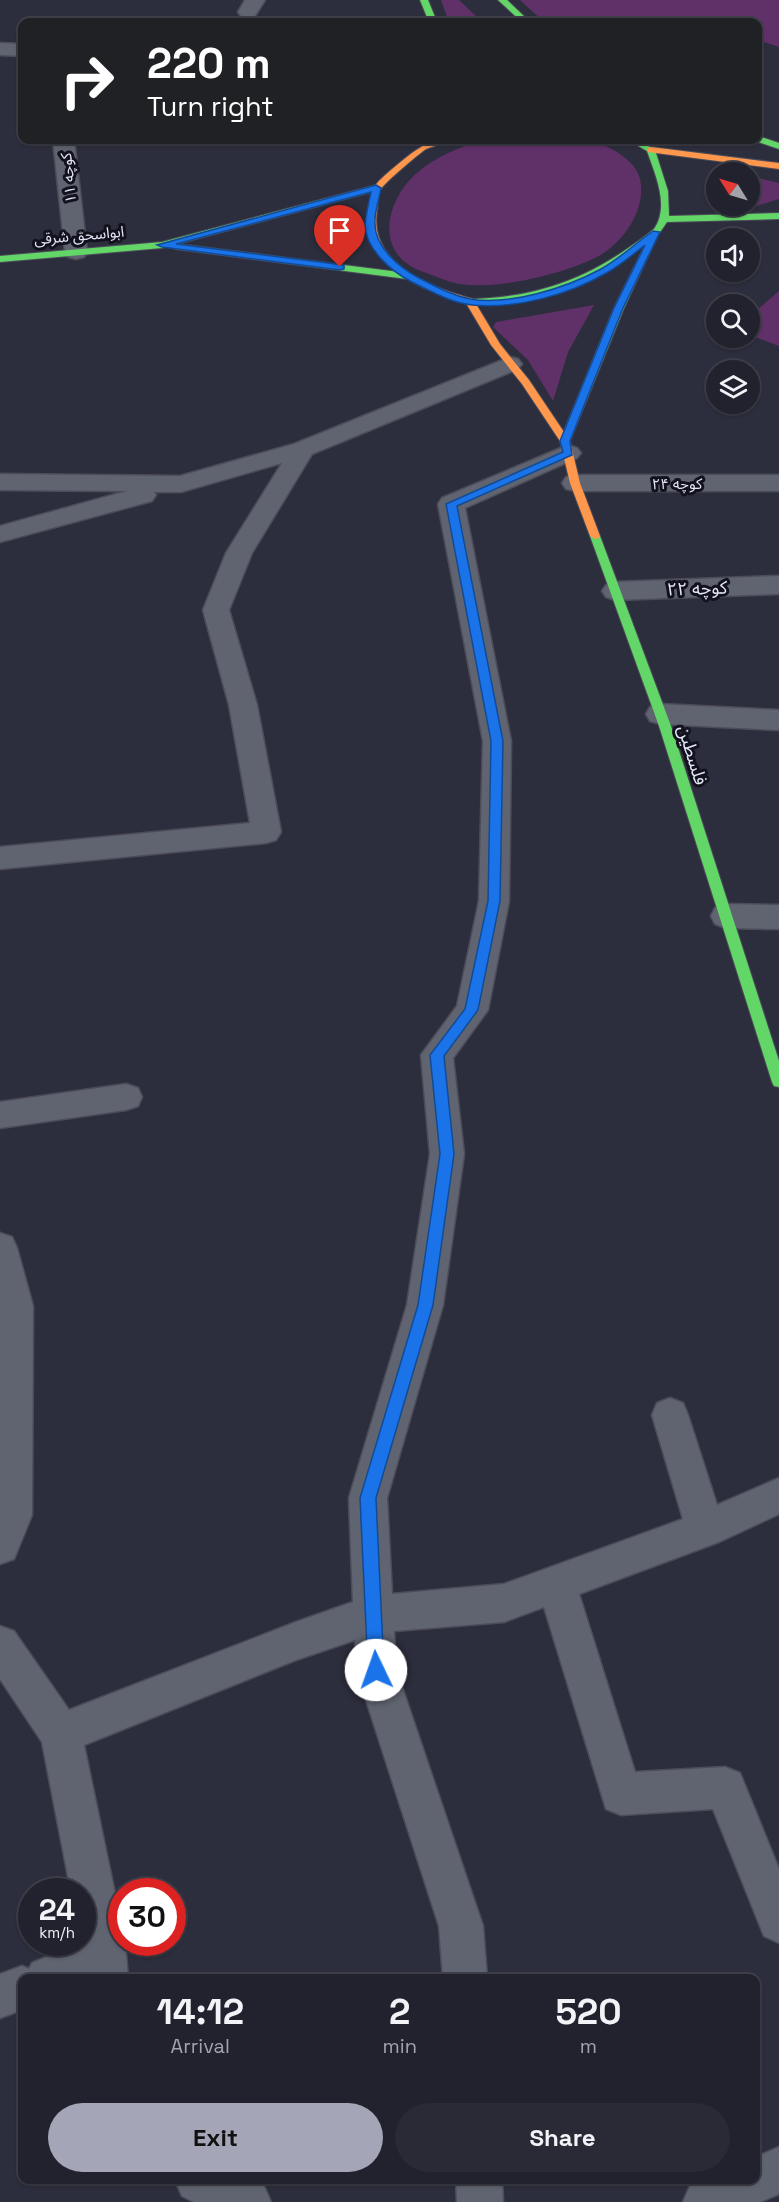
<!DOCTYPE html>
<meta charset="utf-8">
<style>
:root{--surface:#22222e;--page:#2a2a36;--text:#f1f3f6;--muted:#a2a4aa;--line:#3f3f4a;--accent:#a4a5b7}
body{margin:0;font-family:"Space Grotesk","Noto Sans Arabic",sans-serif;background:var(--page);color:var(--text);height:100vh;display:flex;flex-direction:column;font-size:22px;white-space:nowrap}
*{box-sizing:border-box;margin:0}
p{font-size:20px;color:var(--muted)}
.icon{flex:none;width:33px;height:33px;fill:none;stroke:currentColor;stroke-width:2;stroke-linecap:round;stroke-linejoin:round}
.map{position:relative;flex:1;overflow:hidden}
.drawer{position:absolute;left:18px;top:1974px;width:742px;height:210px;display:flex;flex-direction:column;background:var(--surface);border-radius:12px;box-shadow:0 2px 4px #0004,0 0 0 2px var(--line)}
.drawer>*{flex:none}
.banner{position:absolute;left:18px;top:18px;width:744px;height:126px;border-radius:12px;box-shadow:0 2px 4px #0004,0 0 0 2px var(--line);background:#202124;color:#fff;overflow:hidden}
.needle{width:39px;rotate:307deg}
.controls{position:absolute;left:706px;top:162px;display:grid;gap:12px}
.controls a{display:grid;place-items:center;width:54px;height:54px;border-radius:50%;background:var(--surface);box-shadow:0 2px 4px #0004,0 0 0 2px var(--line);font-size:30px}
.speed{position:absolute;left:18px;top:1878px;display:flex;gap:12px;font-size:30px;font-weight:700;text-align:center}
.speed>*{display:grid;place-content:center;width:78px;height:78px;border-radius:50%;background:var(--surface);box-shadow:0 2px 4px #0004,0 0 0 2px var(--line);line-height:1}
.speed small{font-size:15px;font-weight:400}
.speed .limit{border:9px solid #d22;background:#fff;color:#111}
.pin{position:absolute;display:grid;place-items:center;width:51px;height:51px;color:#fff;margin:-62px -26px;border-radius:50% 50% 50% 0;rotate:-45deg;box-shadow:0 0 6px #0007}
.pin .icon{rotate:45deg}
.me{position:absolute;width:66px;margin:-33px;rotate:357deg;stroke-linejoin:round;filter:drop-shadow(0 0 4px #0008)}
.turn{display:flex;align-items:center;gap:21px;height:126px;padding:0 30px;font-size:27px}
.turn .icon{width:78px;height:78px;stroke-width:2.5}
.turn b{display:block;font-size:42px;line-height:51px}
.eta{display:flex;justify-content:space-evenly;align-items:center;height:102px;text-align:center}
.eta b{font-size:36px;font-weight:600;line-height:42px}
.action{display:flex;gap:12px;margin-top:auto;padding:12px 30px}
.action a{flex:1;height:69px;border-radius:36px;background:var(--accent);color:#111;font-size:24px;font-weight:600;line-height:69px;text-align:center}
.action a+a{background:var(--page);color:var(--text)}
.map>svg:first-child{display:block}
.green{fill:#603169}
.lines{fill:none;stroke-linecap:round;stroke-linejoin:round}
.street-casing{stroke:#4c4c59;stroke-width:3}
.fast-casing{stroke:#4c4c59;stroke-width:2}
.slow-casing{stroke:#4c4c59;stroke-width:2}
.street{fill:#5f6470;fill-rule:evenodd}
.fast{fill:#63d668;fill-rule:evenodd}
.slow{fill:#ff974d;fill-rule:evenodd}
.route{fill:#1a73e8;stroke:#114b97;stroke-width:1.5}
.labels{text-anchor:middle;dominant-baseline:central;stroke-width:6;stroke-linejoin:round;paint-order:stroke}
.far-street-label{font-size:15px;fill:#e4e5f8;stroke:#12121e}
.street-label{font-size:18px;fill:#e4e5f8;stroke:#12121e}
</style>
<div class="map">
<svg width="779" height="2202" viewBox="0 0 779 2202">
<rect width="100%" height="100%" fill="#2d2e3d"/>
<g class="green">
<polygon points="441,0 459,0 482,22 449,22"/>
<polygon points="520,0 779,0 779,47 758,40 758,22 544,22"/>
<path d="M483 140C515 140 571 134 600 144 615 149 637 163 640 179 647 209 623 243 597 257 563 274 498 290 460 284 447 282 433 275 421 271 373 253 386 199 418 172 437 156 460 147 483 140Z"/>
<polygon points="750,176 779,183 779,199 740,211 736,206 750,206"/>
<polygon points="779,291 779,346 750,335 750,316"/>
<polygon points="594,305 568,352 553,401 528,360 493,327 496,322 502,321"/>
</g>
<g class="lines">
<g class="street-casing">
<g id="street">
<polygon points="245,0 265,0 255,16 241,16 238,12"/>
<polygon points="0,43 22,44 22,56 0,55"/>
<polygon points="53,140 74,140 87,252 84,257 76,259 68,257 65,252"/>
<polygon points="510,357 518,359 522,364 518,369 312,454 252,553 229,610 257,705 281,832 276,840 266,843 0,869 0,847 250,823 229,705 203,610 226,553 282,463 181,492 154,492 156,495 152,501 0,542 0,526 127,491 0,490 0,474 180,476 294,444"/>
<polygon points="568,445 577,448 581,453 577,458 465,508 511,741 509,901 488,1010 453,1058 464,1154 443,1305 387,1498 392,1594 504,1584 683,1519 652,1415 657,1403 670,1398 683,1403 688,1415 717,1505 779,1478 779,1514 719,1542 579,1594 635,1772 725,1767 740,1773 779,1869 779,1943 764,1936 713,1809 621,1815 606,1809 544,1607 504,1622 394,1631 396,1669 483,1926 487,1978 443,1978 439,1926 356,1669 355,1640 296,1660 84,1745 122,1927 122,1942 125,1942 128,1978 22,1978 22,2010 0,2018 0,1974 22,1966 29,1969 32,1963 82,1942 82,1892 71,1892 42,1742 0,1679 0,1626 14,1631 69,1710 296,1622 353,1602 349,1498 407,1305 430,1154 421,1055 457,1006 479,901 483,741 438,504 442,498"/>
<polygon points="575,475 779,475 779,491 575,491 566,489 562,483 566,477"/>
<polygon points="779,576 779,594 615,600 606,597 602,591 606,585 615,582"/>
<polygon points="660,704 779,710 779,730 660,724 650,721 646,714 650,707"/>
<polygon points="726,904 779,905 779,929 726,928 715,924 711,916 715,908"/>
<polygon points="126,1084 138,1088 142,1097 138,1106 126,1110 0,1128 0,1102"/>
<polygon points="0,1233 12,1237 17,1248 33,1306 32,1515 14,1559 0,1564"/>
<polygon points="779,2147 779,2194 760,2202 683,2202 690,2186 703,2180 756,2180 756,2157"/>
<polygon points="175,2180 251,2180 264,2186 271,2202 194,2202 182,2196"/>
<polygon points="456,2180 502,2180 503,2202 457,2202"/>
</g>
</g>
<g class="fast-casing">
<g id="fast">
<polygon points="420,0 428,0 437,22 429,22"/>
<polygon points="498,0 507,0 530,22 522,22"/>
<polygon points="758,136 779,143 779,149 755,141"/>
<path d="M628 140H638L655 150 668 191 669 216 779 213V219L667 222 658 235 624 308 570 441 565 444 560 441 614 308 645 245C589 284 543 302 474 305L469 302 474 299C530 297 577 283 624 251 634 244 645 237 654 229 670 206 655 174 647 151Z"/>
<polygon points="376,185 380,188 379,190 162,248 0,262 0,256 162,242"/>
<polygon points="178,244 407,273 412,276 407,279 175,249 175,245"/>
<polygon points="595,533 600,536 671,726 779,1061 779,1087 774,1086 772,1082 659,726 590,536"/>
</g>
</g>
<g class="slow-casing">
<g id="slow">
<path d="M436 140H447C441 145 433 146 426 149 420 153 384 183 381 189 377 194 378 205 377 211 368 266 435 289 477 300L479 302 476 304 500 344 529 380 570 441 580 483 600 536 599 538 595 539 590 536 570 483 560 441 522 384 491 345 466 303C424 291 359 265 368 212 372 186 372 187 391 170 407 157 417 147 436 140Z"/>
<polygon points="651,147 779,163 779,169 648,152 648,148"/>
</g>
</g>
<use href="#street" class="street"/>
<use href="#fast" class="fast"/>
<use href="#slow" class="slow"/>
</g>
<path class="route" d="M376 185 381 188C379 200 374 213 375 224 375 248 400 268 419 278 435 286 451 295 470 299 509 306 566 288 601 269 619 259 636 243 653 231L660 232 623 308 595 378 570 441 572 455 457 506 503 741 500 901 478 1010 444 1056 454 1154 433 1305 376 1498 384 1670 382 1675 376 1678 370 1675 368 1670 360 1498 418 1305 440 1154 430 1055 465 1009 488 901 491 741 446 504 563 452 560 441 614 308 645 245C633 254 621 265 608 272 569 295 517 309 472 305 451 303 431 291 412 282 392 272 365 249 365 224 366 214 369 202 371 192L176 244 344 265V269L340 270 162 247 157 245Z"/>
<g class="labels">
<g class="far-street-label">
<text transform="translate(68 178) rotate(-96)">کوچه ۱۱</text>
<text transform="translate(79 235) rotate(-5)">ابواسحق شرقی</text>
<text x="677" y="483">کوچه ۲۴</text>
</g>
<g class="street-label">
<text transform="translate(697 588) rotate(-2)">کوچه ۲۲</text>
<text transform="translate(693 755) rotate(73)">فلسطین</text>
</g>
</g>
</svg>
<div class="controls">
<a><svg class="needle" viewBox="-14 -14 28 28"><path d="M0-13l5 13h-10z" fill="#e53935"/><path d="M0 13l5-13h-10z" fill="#a2a4aa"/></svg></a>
<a><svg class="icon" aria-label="sound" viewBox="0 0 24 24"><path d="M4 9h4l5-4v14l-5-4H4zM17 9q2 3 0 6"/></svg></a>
<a><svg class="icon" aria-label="search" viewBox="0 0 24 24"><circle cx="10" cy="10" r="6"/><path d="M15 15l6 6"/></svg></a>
<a><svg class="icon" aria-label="layers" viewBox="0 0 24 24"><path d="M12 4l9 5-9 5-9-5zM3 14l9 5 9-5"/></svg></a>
</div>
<div class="speed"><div>24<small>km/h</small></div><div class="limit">30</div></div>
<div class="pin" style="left:340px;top:267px;background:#d93025"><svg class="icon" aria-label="arrive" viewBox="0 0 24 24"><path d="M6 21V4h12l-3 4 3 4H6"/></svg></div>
<svg class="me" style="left:376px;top:1670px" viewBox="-20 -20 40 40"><circle r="19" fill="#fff"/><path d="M0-13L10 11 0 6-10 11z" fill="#1a73e8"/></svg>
<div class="banner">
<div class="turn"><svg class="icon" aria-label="right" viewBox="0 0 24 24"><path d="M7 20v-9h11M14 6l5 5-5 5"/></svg><div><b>220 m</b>Turn right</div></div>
</div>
<section class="drawer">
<div class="eta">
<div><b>14:12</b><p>Arrival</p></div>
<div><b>2</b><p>min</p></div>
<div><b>520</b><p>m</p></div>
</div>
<div class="action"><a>Exit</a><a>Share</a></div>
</section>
</div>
